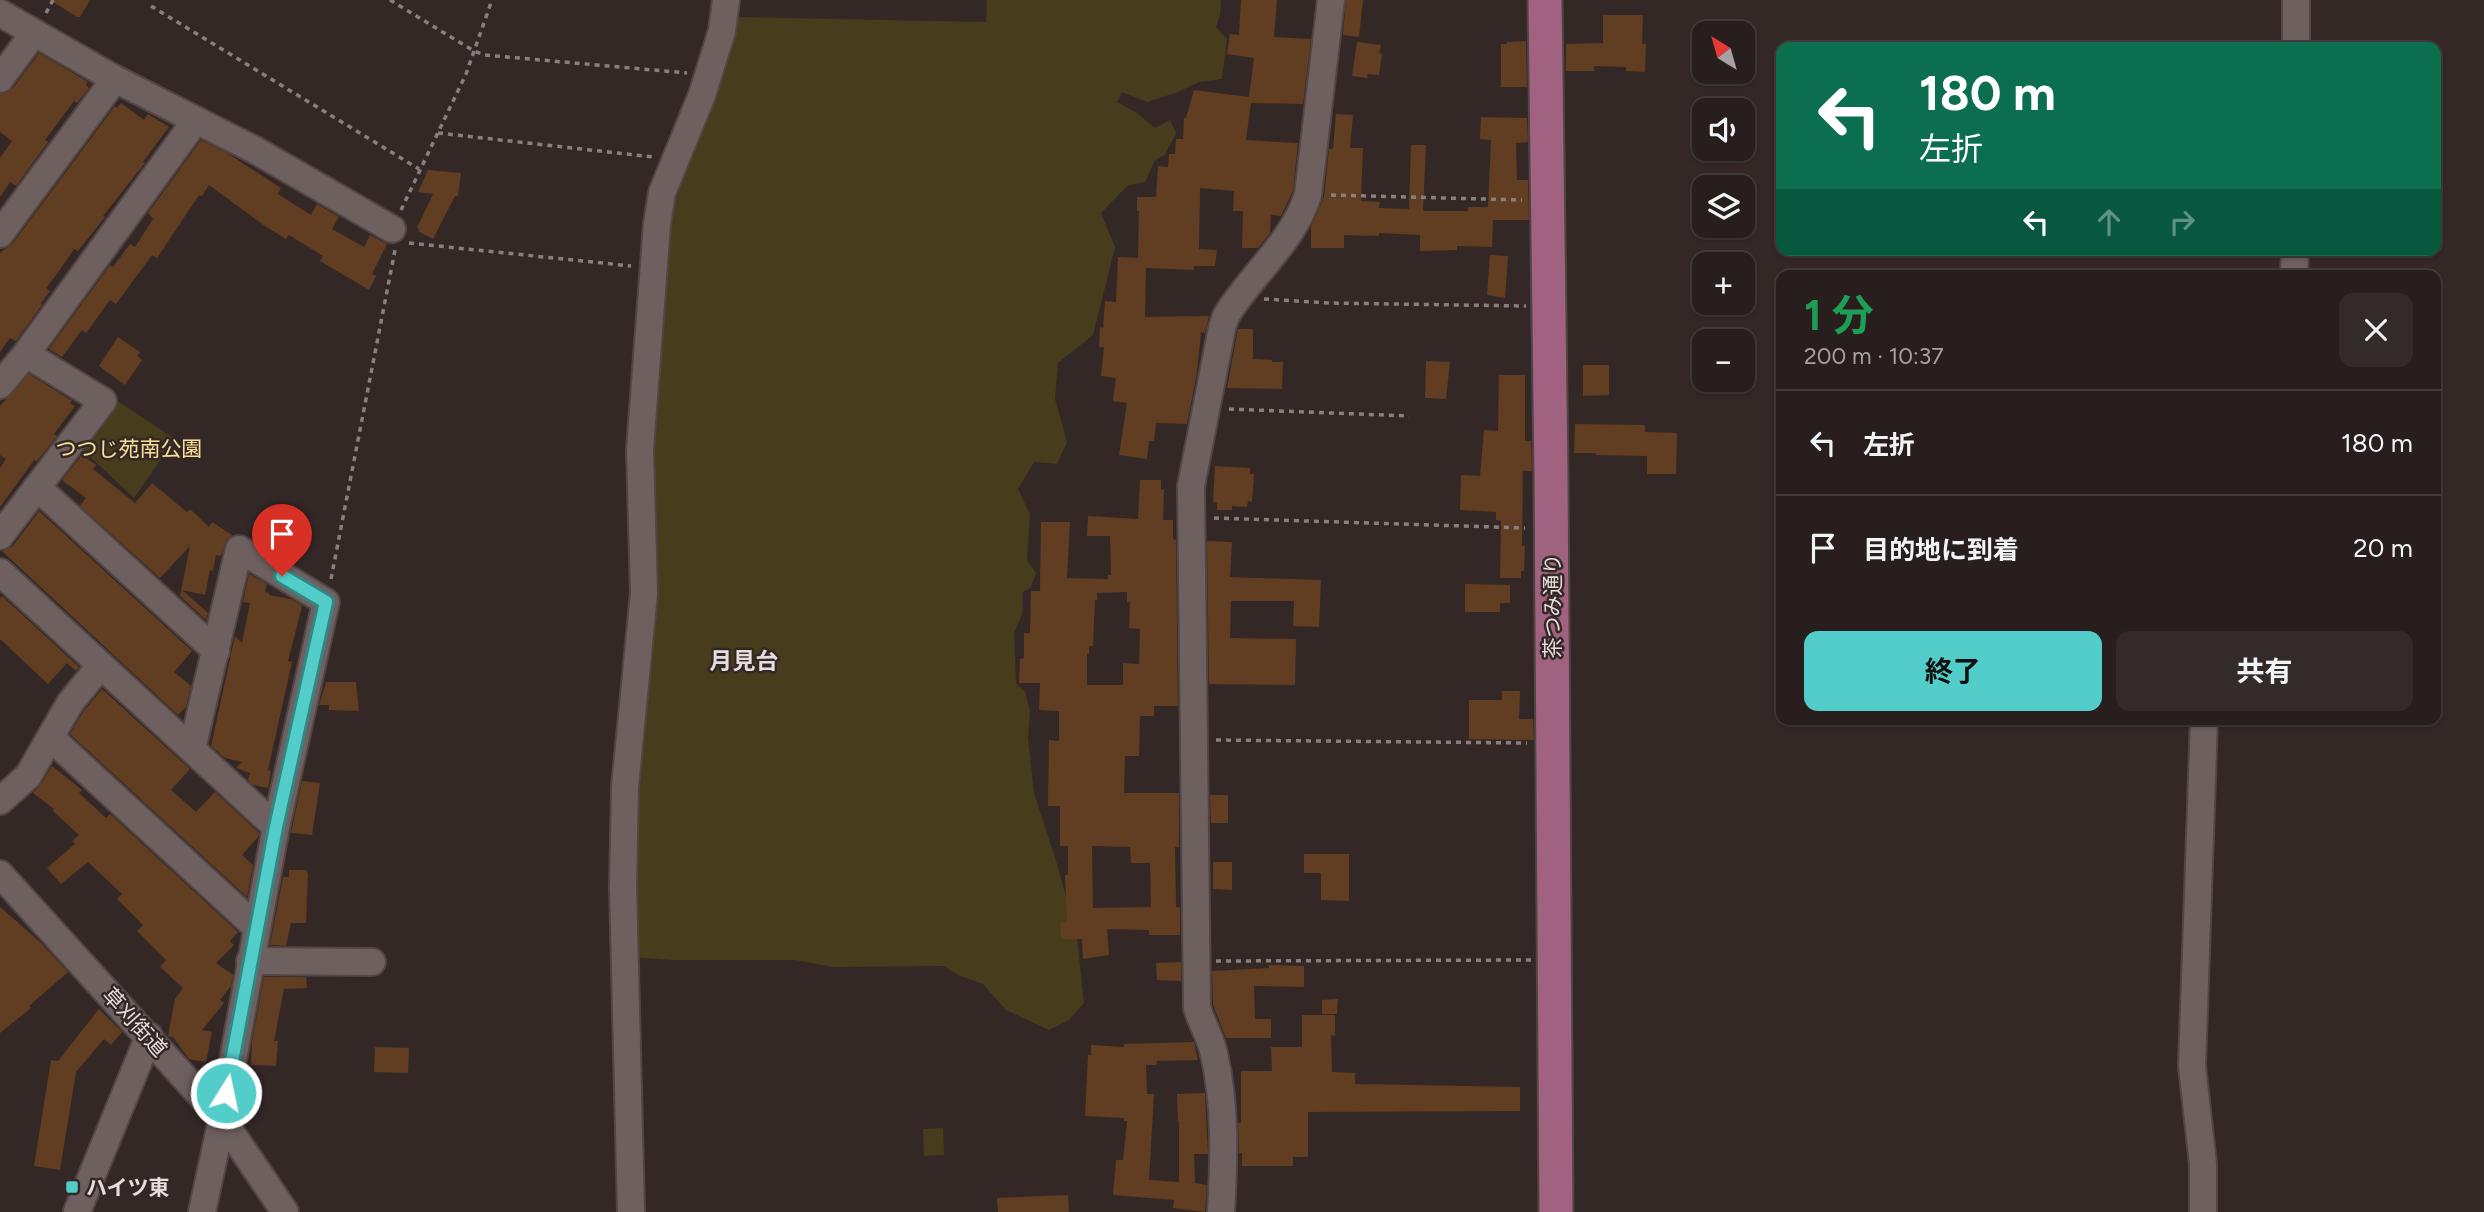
<!DOCTYPE html>
<html lang="ja">
<meta charset="utf-8">
<style>
:root{--surface:#271e1d;--page:#332b2a;--text:#f1f3f6;--muted:#a4a2a4;--line:#433c3b;--accent:#53cdca}
body{margin:0;font-family:Figtree,"Noto Sans JP",sans-serif;background:var(--page);color:var(--text);height:100vh;display:flex;flex-direction:column;font-size:26px;white-space:nowrap}
*{box-sizing:border-box;margin:0}
p{font-size:23px;color:var(--muted)}
.icon{flex:none;width:38px;height:38px;fill:none;stroke:currentColor;stroke-width:2;stroke-linecap:round;stroke-linejoin:round}
.map{position:relative;flex:1;overflow:hidden}
.sheet{position:absolute;left:1776px;top:270px;width:665px;height:455px;display:flex;flex-direction:column;background:var(--surface);border-radius:14px;box-shadow:0 2px 5px #0004,0 0 0 2px var(--line)}
.sheet>*{flex:none}
.guide{position:absolute;left:1776px;top:42px;width:665px;height:214px;border-radius:14px;box-shadow:0 2px 5px #0004,0 0 0 2px var(--line);background:#0b6e4f;color:#fff;overflow:hidden}
.needle{width:46px;rotate:323deg}
.buttons{position:absolute;left:1692px;top:21px;display:grid;gap:14px}
.buttons a{display:grid;place-items:center;width:63px;height:63px;border-radius:14px;background:var(--surface);box-shadow:0 2px 5px #0004,0 0 0 2px var(--line);font-size:35px}
.pin{position:absolute;display:grid;place-items:center;width:60px;height:60px;color:#fff;margin:-72px -30px;border-radius:50% 50% 50% 0;rotate:-45deg;box-shadow:0 0 7px #0007}
.pin .icon{rotate:45deg}
.me{position:absolute;width:77px;margin:-38px;rotate:10deg;stroke-linejoin:round;filter:drop-shadow(0 0 5px #0008)}
.turn{display:flex;align-items:center;gap:24px;height:147px;padding:0 28px;font-size:32px}
.turn .icon{width:91px;height:91px;stroke-width:2.5}
.turn b{display:block;font-size:49px;line-height:60px}
.lanes{display:flex;align-items:center;height:66px;padding:0 28px;background:#0003;justify-content:center;gap:35px;direction:ltr}
.lanes .off{opacity:.35}
.round{display:grid;place-items:center;flex:none;width:74px;height:74px;border-radius:14px;background:var(--page)}
.summary{display:flex;align-items:center;justify-content:space-between;height:119px;padding:0 28px}
h1{font-size:42px;font-weight:700;line-height:52px;color:#1e9e55}
.button{display:flex;gap:14px;margin-top:auto;padding:14px 28px}
.button a{flex:1;height:80px;border-radius:14px;background:var(--accent);color:#111;font-size:28px;font-weight:700;line-height:80px;text-align:center}
.button a+a{background:var(--page);color:var(--text)}
ul{padding:0;list-style:none}
li{display:flex;align-items:center;gap:21px;height:105px;padding:0 28px;border-top:2px solid var(--line)}
li div{flex:1}
li b{display:block;font-size:26px}
li em{font-style:normal}
.map>svg:first-child{display:block}
.green{fill:#473c1b}
.building{fill:#613d21;fill-rule:evenodd}
.lines{fill:none;stroke-linecap:round;stroke-linejoin:round}
.minor-casing{stroke:#514645;stroke-width:30}
.major-casing{stroke:#514645;stroke-width:37}
.path{stroke:#8a7f7f;stroke-width:3.5;stroke-dasharray:5 5;stroke-linecap:butt}
.minor{stroke:#6e605f;stroke-width:26}
.major{stroke:#a0627f;stroke-width:33}
.route-casing{stroke:#368583;stroke-width:18}
.route{stroke:#53cdca;stroke-width:12}
.poi-dot{fill:#53cdca;stroke:#342827;stroke-width:2.5}
.labels{text-anchor:middle;dominant-baseline:central;stroke-width:5;stroke-linejoin:round;paint-order:stroke}
.park-label{font-size:21px;fill:#fae097;stroke:#342827}
.street-label{font-size:21px;fill:#e6dddd;stroke:#342827}
.poi-label{font-size:21px;font-weight:bold;fill:#e6dddd;stroke:#342827;text-anchor:start}
.neighbourhood-label{font-size:23px;font-weight:bold;fill:#e6dddd;stroke:#342827}
</style>
<div class="map">
<svg width="2484" height="1212" viewBox="0 0 2484 1212">
<rect width="100%" height="100%" fill="#342827"/>
<g class="green">
<polygon points="987,0 1221,0 1220,15 1216,27 1227,39 1222,79 1199,82 1178,92 1147,102 1122,92 1117,102 1137,113 1155,128 1170,120 1176,133 1165,155 1155,160 1145,182 1128,185 1101,213 1115,247 1093,335 1058,363 1055,399 1067,442 1057,464 1034,462 1018,489 1030,514 1027,560 1036,573 1031,587 1023,592 1022,614 1014,634 1016,683 1025,692 1030,711 1028,738 1034,793 1058,867 1077,938 1084,1003 1069,1020 1049,1030 1006,1010 983,984 958,975 944,966 833,967 795,960 672,960 631,957 647,450 668,197 733,17 986,22"/>
<polygon points="116,400 175,439 134,498 79,446"/>
<polygon points="943,1128 944,1155 924,1156 923,1129"/>
</g>
<g class="building">
<polygon points="50,0 90,0 80,17 77,17"/>
<polygon points="1241,0 1277,0 1274,37 1311,39 1303,104 1251,103 1246,140 1298,143 1293,191 1281,216 1271,215 1270,233 1258,248 1242,248 1243,211 1233,211 1234,191 1200,188 1199,249 1217,250 1215,266 1194,266 1194,270 1146,268 1145,317 1209,316 1205,333 1201,332 1197,372 1187,424 1156,423 1154,441 1149,441 1147,459 1119,455 1127,403 1113,401 1116,378 1101,376 1104,347 1099,347 1100,327 1103,328 1105,301 1116,302 1118,257 1138,258 1139,211 1137,211 1137,197 1156,197 1158,166 1168,167 1169,154 1175,154 1176,139 1183,139 1184,118 1186,118 1194,90 1249,97 1254,58 1227,54 1230,34 1239,35"/>
<polygon points="1346,0 1363,0 1359,37 1343,35"/>
<polygon points="1603,15 1643,15 1642,44 1646,44 1645,72 1626,71 1626,67 1594,66 1594,71 1566,71 1566,44 1603,43"/>
<polygon points="1526,41 1527,87 1501,87 1501,44 1507,44 1507,42"/>
<polygon points="1357,42 1381,45 1379,53 1382,54 1379,75 1368,74 1367,78 1352,76"/>
<polygon points="39,53 88,82 86,85 89,88 77,103 74,101 45,140 48,142 16,186 10,182 0,197 0,158 12,141 0,132 0,94 13,88"/>
<polygon points="121,103 144,120 148,114 169,127 143,162 145,163 103,216 105,217 78,251 74,249 57,274 46,288 50,291 41,303 42,305 16,341 10,338 0,352 0,253 13,243 115,106 117,108"/>
<polygon points="1336,114 1353,115 1350,148 1363,148 1361,201 1380,202 1379,208 1409,209 1411,145 1426,145 1423,211 1468,211 1468,207 1488,207 1491,140 1480,139 1481,117 1527,118 1528,142 1516,143 1517,180 1528,180 1529,220 1493,220 1492,247 1457,246 1457,250 1420,251 1420,235 1379,233 1379,236 1344,235 1344,248 1311,248 1311,227 1324,197 1329,149 1333,149"/>
<polygon points="201,140 227,153 281,188 278,194 311,215 317,204 339,217 332,229 364,247 370,235 387,244 372,274 376,276 369,290 320,261 323,256 289,235 286,239 265,226 209,185 202,196 199,195 157,258 152,255 116,304 110,300 86,333 82,330 62,357 49,349 110,265 113,267 130,244 135,247 153,219 148,213"/>
<polygon points="428,170 461,173 458,196 455,196 433,239 418,231 419,229 417,228 433,194 418,192"/>
<polygon points="1490,255 1508,256 1505,298 1487,295"/>
<polygon points="1238,329 1253,329 1253,359 1272,360 1272,362 1283,362 1282,389 1227,388"/>
<polygon points="118,337 140,352 137,356 142,360 125,385 99,366"/>
<polygon points="1426,361 1450,362 1446,399 1425,398"/>
<polygon points="1583,365 1609,365 1609,395 1583,396"/>
<polygon points="29,374 72,401 70,403 75,406 54,434 57,436 37,461 34,460 0,507 0,468 6,459 0,455 0,406"/>
<polygon points="1499,375 1525,375 1525,441 1531,441 1532,471 1523,471 1522,546 1525,546 1524,571 1521,571 1521,578 1500,578 1501,521 1496,520 1496,512 1460,510 1461,475 1480,476 1484,430 1498,431"/>
<polygon points="1575,424 1645,425 1645,432 1677,433 1676,474 1647,474 1647,456 1596,455 1596,453 1574,453"/>
<polygon points="82,455 96,465 93,469 135,503 152,483 187,512 190,509 209,527 212,522 232,535 227,539 221,556 216,555 213,571 210,570 205,595 182,590 208,613 206,620 180,596 190,546 160,578 80,506 86,498 62,480"/>
<polygon points="1215,466 1250,468 1250,474 1254,474 1252,502 1248,501 1247,507 1232,506 1232,510 1217,510 1217,503 1213,502"/>
<path d="M1140 480H1161V490L1164 489 1163 520H1173V539L1176 540 1178 706H1154V716H1140L1139 756H1125L1124 793H1179V847H1175L1176 907H1180V935H1149V930L1107 929 1109 955 1083 959 1082 939H1061L1060 922H1067L1065 875H1068V846H1060V806H1048L1049 740 1059 741V711L1039 710 1040 683H1019L1020 659 1024 658V633H1030L1031 591H1040L1041 522H1070L1067 578 1108 579V575H1111L1110 536H1087L1088 516 1138 519ZM1127 592V602H1130L1129 628 1140 629 1139 664 1123 663V685H1087V654H1089V646H1093L1095 600H1097V593ZM1092 846 1130 847 1131 863H1150L1151 907 1093 908Z"/>
<polygon points="39,511 192,651 174,672 191,686 186,707 178,715 2,551 13,546"/>
<polygon points="1207,541 1232,542 1230,577 1321,580 1319,627 1293,626 1294,601 1231,601 1230,638 1296,639 1295,685 1209,684"/>
<polygon points="249,574 267,584 265,592 269,593 269,595 291,599 302,606 288,661 292,662 268,770 271,771 268,788 253,785 248,780 250,773 236,768 242,762 225,758 211,746 235,636 242,643 250,603 243,602"/>
<polygon points="1465,584 1510,585 1510,603 1500,603 1500,612 1465,612"/>
<polygon points="2,596 79,667 76,671 67,663 48,684 0,639 0,598"/>
<polygon points="326,682 356,682 359,711 329,710 329,705 319,705"/>
<polygon points="102,689 190,769 171,790 196,812 215,792 259,833 258,837 242,855 253,865 247,897 70,734 83,712"/>
<polygon points="1502,691 1520,691 1519,719 1533,719 1534,740 1469,739 1469,700 1502,700"/>
<polygon points="52,766 82,790 79,793 106,818 110,814 238,932 230,941 234,945 216,963 233,975 231,986 220,1000 224,1003 202,1030 212,1032 206,1062 189,1059 173,1037 168,1036 175,999 183,988 160,967 166,960 137,931 143,925 117,899 122,894 88,862 61,884 47,868 75,844 72,841 79,835 53,811 54,809 33,793 41,784"/>
<polygon points="302,781 320,783 312,835 291,833"/>
<polygon points="1210,795 1228,795 1228,823 1211,823"/>
<polygon points="1304,854 1349,854 1349,901 1321,900 1321,873 1304,873"/>
<polygon points="1213,862 1232,862 1232,890 1213,889"/>
<polygon points="289,870 306,870 308,874 306,923 291,923 286,946 270,945 283,877 289,877"/>
<polygon points="0,907 39,941 68,972 29,1006 31,1008 0,1033"/>
<polygon points="1181,962 1181,981 1157,980 1156,963"/>
<polygon points="1269,965 1304,966 1304,987 1254,986 1255,1019 1271,1019 1271,1038 1226,1038 1213,1005 1212,971 1269,968"/>
<polygon points="264,977 306,977 307,988 284,989 274,1041 278,1041 276,1066 251,1065 252,1041"/>
<polygon points="1338,999 1337,1014 1322,1014 1322,1000"/>
<polygon points="99,1009 122,1032 111,1045 104,1039 76,1072 60,1170 34,1166 51,1060 58,1061"/>
<polygon points="1302,1015 1335,1015 1335,1036 1331,1035 1332,1072 1355,1073 1355,1084 1520,1087 1520,1111 1308,1112 1308,1157 1293,1157 1293,1166 1242,1166 1242,1153 1239,1153 1238,1123 1241,1123 1241,1071 1272,1071 1271,1047 1302,1047"/>
<polygon points="1194,1042 1198,1060 1157,1061 1156,1065 1146,1065 1147,1094 1154,1094 1149,1180 1179,1182 1179,1121 1178,1121 1177,1094 1205,1093 1208,1154 1194,1154 1195,1183 1207,1185 1205,1212 1173,1208 1174,1200 1113,1195 1116,1160 1123,1160 1127,1121 1124,1121 1124,1118 1085,1116 1088,1055 1091,1055 1091,1045 1124,1047 1124,1044"/>
<polygon points="375,1047 409,1048 408,1073 374,1072"/>
<polygon points="1068,1195 1069,1212 998,1212 997,1198"/>
</g>
<g class="lines">
<g class="minor-casing">
<g id="minor">
<polyline points="0,13 115,79 255,150 392,229"/>
<polyline points="2296,47 2296,0"/>
<polyline points="0,79 34,33"/>
<polyline points="0,234 115,79"/>
<polyline points="2294,275 2295,250"/>
<polyline points="0,385 26,354 196,120"/>
<polyline points="37,487 216,651"/>
<polyline points="0,536 103,401 26,354"/>
<polyline points="0,572 276,827"/>
<polyline points="51,738 256,927"/>
<polyline points="192,749 239,549 326,602 276,827 222,1119 202,1212"/>
<polyline points="0,801 28,776 70,703 101,665"/>
<polyline points="0,874 222,1119 285,1212"/>
<polyline points="250,961 372,962"/>
<polyline points="77,1212 149,1036"/>
<polyline points="631,1212 623,887 625,787 644,593 640,450 657,224 662,193 702,95 722,31 726,0"/>
<path d="M1221 1212C1224 1160 1226 1106 1214 1054 1211 1038 1202 1024 1197 1008L1191 486 1222 328 1226 316C1251 275 1293 242 1308 195L1331 0"/>
<polyline points="2203,1212 2203,1164 2192,1066 2204,719"/>
</g>
</g>
<g class="major-casing">
<polyline id="major" points="1545,0 1551,477 1556,1212"/>
</g>
<g class="path">
<polyline points="390,0 474,51 485,55 687,73"/>
<polyline points="151,6 419,169"/>
<polyline points="46,13 53,0"/>
<polyline points="438,133 653,157"/>
<polyline points="1331,195 1522,200"/>
<polyline points="401,210 466,74 492,0"/>
<polyline points="409,243 631,266"/>
<polyline points="1264,299 1329,303 1526,306"/>
<polyline points="1229,409 1409,416"/>
<polyline points="1214,518 1525,528"/>
<polyline points="331,579 395,250"/>
<polyline points="1216,740 1527,743"/>
<polyline points="1216,961 1531,960"/>
</g>
<use href="#minor" class="minor"/>
<use href="#major" class="major"/>
</g>
<g class="lines">
<g class="route-casing">
<polyline id="route" points="226,1093 276,827 326,602 282,576"/>
</g>
<use href="#route" class="route"/>
</g>
<rect class="poi-dot" x="65" y="1180" width="14" height="14" rx="3.5"/>
<g class="labels">
<g class="park-label">
<text x="129" y="448">つつじ苑南公園</text>
</g>
<g class="street-label">
<text transform="translate(1552 606) rotate(-90)">茶つみ通り</text>
<text transform="translate(135 1022) rotate(48)">草刈街道</text>
</g>
<g class="poi-label">
<text x="86" y="1187">ハイツ東</text>
</g>
<g class="neighbourhood-label">
<text x="744" y="661">月見台</text>
</g>
</g>
</svg>
<div class="buttons">
<a><svg class="needle" viewBox="-14 -14 28 28"><path d="M0-13l5 13h-10z" fill="#e53935"/><path d="M0 13l5-13h-10z" fill="#a4a2a4"/></svg></a>
<a><svg class="icon" aria-label="sound" viewBox="0 0 24 24"><path d="M4 9h4l5-4v14l-5-4H4zM17 9q2 3 0 6"/></svg></a>
<a><svg class="icon" aria-label="layers" viewBox="0 0 24 24"><path d="M12 4l9 5-9 5-9-5zM3 14l9 5 9-5"/></svg></a>
<a>+</a>
<a>−</a>
</div>
<div class="pin" style="left:282px;top:576px;background:#d93025"><svg class="icon" aria-label="arrive" viewBox="0 0 24 24"><path d="M6 21V4h12l-3 4 3 4H6"/></svg></div>
<svg class="me" style="left:226px;top:1093px" viewBox="-20 -20 40 40"><circle r="17" fill="#53cdca" stroke="#fff" stroke-width="3"/><path d="M0-11L8 9 0 5-8 9z" fill="#fff"/></svg>
<div class="guide">
<div class="turn"><svg class="icon" aria-label="left" viewBox="0 0 24 24"><path d="M17 20v-9H6M10 6l-5 5 5 5"/></svg><div><b>180 m</b>左折</div></div>
<div class="lanes"><svg class="icon" aria-label="left" viewBox="0 0 24 24"><path d="M17 20v-9H6M10 6l-5 5 5 5"/></svg><svg class="icon off" aria-label="ahead" viewBox="0 0 24 24"><path d="M12 20V5M6 11l6-6 6 6"/></svg><svg class="icon off" aria-label="right" viewBox="0 0 24 24"><path d="M7 20v-9h11M14 6l5 5-5 5"/></svg></div>
</div>
<section class="sheet">
<div class="summary"><div><h1>1 分</h1><p>200 m · 10:37</p></div><a class="round"><svg class="icon" aria-label="close" viewBox="0 0 24 24"><path d="M6 6l12 12M18 6L6 18"/></svg></a></div>
<ul>
<li><svg class="icon" aria-label="left" viewBox="0 0 24 24"><path d="M17 20v-9H6M10 6l-5 5 5 5"/></svg><div><b>左折</b></div><em>180 m</em></li>
<li><svg class="icon" aria-label="arrive" viewBox="0 0 24 24"><path d="M6 21V4h12l-3 4 3 4H6"/></svg><div><b>目的地に到着</b></div><em>20 m</em></li>
</ul>
<div class="button"><a>終了</a><a>共有</a></div>
</section>
</div>
